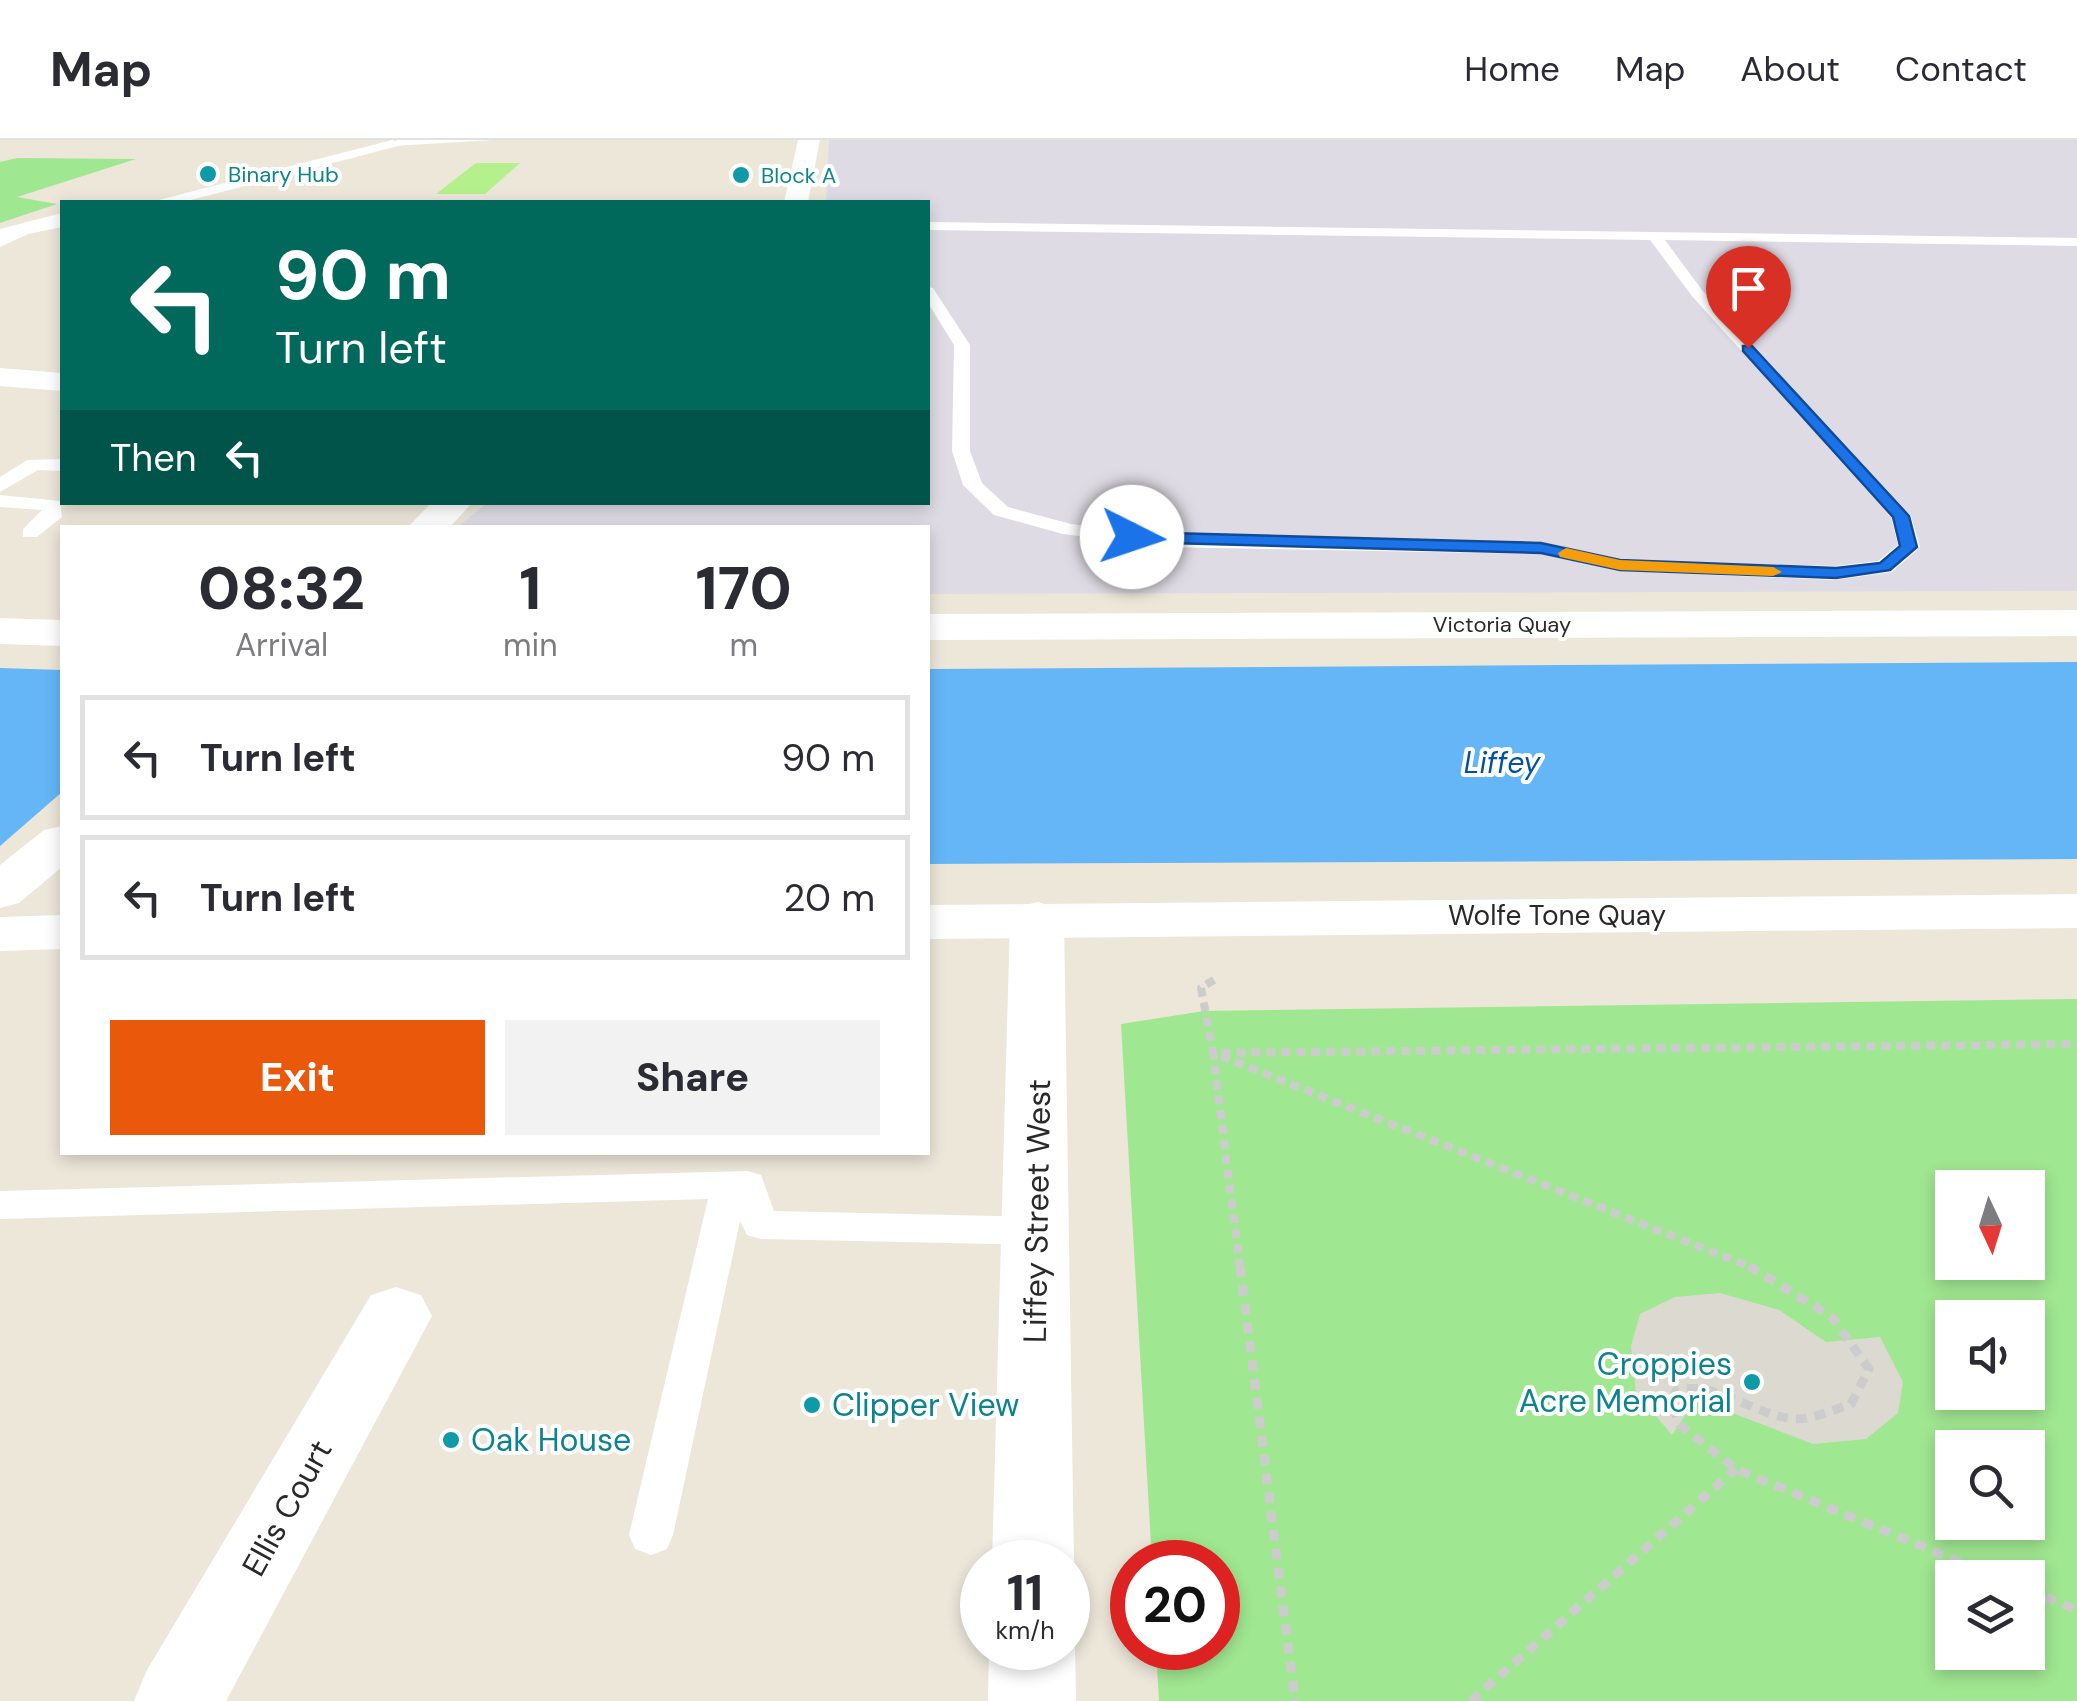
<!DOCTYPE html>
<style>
:root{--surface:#fff;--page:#f2f2f3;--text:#2b2b33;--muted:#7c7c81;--line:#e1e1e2;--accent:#ea580c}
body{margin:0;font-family:"DM Sans",sans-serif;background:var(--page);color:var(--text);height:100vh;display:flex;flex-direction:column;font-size:38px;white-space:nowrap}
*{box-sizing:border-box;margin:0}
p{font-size:32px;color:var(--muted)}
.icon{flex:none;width:55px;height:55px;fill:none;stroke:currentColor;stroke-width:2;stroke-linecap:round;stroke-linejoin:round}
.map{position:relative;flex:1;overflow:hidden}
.side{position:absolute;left:60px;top:385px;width:870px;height:630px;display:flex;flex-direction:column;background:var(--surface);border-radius:0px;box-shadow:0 5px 15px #0003}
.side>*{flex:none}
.banner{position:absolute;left:60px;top:60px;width:870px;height:305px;border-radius:0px;box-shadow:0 5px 15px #0003;background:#00695c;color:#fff;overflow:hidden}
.needle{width:65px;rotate:176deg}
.fabs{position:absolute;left:1935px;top:1030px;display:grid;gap:20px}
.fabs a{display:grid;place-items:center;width:110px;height:110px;border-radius:0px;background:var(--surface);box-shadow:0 5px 15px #0003;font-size:50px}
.speed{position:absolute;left:960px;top:1400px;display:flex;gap:20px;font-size:50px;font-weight:700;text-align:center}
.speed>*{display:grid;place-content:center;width:130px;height:130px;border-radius:50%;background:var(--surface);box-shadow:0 5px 15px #0003;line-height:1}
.speed small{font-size:25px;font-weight:400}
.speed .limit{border:15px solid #d22;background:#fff;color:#111}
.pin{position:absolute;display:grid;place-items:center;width:85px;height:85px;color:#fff;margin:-102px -42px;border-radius:50% 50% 50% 0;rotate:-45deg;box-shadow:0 0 10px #0007}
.pin .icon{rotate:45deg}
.me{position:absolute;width:110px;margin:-55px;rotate:94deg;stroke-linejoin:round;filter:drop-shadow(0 0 8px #0008)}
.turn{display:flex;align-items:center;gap:35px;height:210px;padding:0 50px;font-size:45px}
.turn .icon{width:130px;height:130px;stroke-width:2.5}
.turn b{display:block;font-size:70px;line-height:85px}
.then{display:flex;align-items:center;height:95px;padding:0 50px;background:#0003;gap:20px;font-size:38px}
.eta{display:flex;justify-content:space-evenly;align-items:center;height:170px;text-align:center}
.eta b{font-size:60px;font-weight:800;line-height:70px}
.primary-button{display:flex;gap:20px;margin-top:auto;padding:20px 50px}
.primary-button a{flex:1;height:115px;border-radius:0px;background:var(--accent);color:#fff;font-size:40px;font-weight:800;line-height:115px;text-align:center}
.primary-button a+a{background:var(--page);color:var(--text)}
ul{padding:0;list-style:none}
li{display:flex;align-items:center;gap:30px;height:125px;margin:0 20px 15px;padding:0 30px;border:5px solid var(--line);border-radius:0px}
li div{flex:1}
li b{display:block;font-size:38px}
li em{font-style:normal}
header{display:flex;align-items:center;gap:60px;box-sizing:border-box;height:140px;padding:0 50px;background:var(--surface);border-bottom:2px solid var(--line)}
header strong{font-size:48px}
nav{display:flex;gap:55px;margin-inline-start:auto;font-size:35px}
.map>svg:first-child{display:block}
.industrial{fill:#dfdbe4}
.green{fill:#a0e791;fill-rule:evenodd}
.pitch{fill:#b4f08c}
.plaza{fill:#dcdad0}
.water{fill:#64b6f7}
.pier{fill:#ece7d9}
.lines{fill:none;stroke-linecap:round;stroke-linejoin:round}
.path-far1{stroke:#ccc;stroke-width:8;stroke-dasharray:9 6;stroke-linecap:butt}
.path{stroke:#ccc;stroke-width:9;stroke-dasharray:11 8;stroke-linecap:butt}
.service{fill:#fff;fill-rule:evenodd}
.pedestrian{fill:#fff;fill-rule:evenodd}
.minor{fill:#fff;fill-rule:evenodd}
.tertiary{fill:#fff;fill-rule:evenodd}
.secondary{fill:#fff;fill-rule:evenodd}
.route{fill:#1a73e8;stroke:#114b97;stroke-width:2.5}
.slow{fill:#f59e0b}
.culture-dot{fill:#0f9aa8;stroke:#fff;stroke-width:4}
.labels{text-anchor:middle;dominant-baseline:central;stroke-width:8;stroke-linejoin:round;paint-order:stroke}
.far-culture-label{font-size:22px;fill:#0d838f;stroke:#fff;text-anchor:start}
.far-street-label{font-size:22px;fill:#292929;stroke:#fff}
.street-label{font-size:28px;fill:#292929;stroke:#fff}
.water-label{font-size:30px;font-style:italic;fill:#0450a1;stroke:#fff}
.near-street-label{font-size:32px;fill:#292929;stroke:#fff}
.near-culture-label{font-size:32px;fill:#0d838f;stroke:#fff;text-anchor:start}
</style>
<header>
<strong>Map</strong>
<nav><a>Home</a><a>Map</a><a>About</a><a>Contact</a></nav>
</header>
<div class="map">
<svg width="2077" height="1561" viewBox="0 0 2077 1561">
<rect width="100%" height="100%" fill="#ece7d9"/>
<polygon class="industrial" points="829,0 2077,0 2077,451 928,454 928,388 456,388 487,363 928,362 928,62 826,62"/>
<g class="green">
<polygon points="17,18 136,19 17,57 57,64 0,83 0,22"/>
<path d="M2077 859V1561H1159L1156 1508H1218V1422H1152L1121 884 1204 871ZM1952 1048H2028V1122H1952ZM1952 1178H2028V1252H1952ZM1952 1308H2028V1382H1952ZM1952 1438H2028V1512H1952Z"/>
</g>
<polygon class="pitch" points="476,23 520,23 485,54 436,54"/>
<polygon class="plaza" points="1720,1153 1779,1170 1826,1202 1880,1197 1903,1242 1898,1273 1866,1299 1813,1304 1696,1259 1672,1295 1636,1252 1631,1206 1640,1174 1675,1157"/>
<g class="water">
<polygon points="2077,522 2077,719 928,724 928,529"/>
<polygon points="0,528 62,530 62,731 0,732"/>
</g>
<polygon class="pier" points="62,652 62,731 0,732 0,706"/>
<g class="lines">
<g class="path-far1">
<polyline points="1214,840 1201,848 1213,913 1753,1128"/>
<polyline points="1240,1128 1213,913 2077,904"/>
</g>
<g class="path">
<polyline points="1240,1126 1295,1561"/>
<path d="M1749 1126 1832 1177 1869 1229 1851 1264C1835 1269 1814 1279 1797 1279 1758 1278 1712 1238 1676 1251L1673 1268 1680 1285 1736 1329 1998 1438"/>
<polyline points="2028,1450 2077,1470"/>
<polyline points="1471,1561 1736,1329"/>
</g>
<g class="service">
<polygon points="397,0 493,0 393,6"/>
<polygon points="928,82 2077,98 2077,106 1665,100 1702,150 1911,376 1920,407 1892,432 1835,440 1620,431 1541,414 1162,407 1063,394 994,375 963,345 952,311 954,205 928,163 928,147 933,148 970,205 970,311 982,343 1008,367 1071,384 1162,395 1541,402 1620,419 1711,423 1835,426 1878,421 1898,405 1891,377 1692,156 1650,100 928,90"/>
<polygon points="62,319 62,331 38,330 0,352 0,337 27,320"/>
<polygon points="0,355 60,361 62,377 37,397 23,397 23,389 42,370 0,367"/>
<polygon points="748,1031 761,1035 774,1071 1037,1077 1050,1081 1056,1091 1050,1101 1037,1105 760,1099 747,1095 740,1081 673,1395 667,1409 651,1415 635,1409 629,1395 708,1059 0,1079 0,1051"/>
</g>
<polygon class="pedestrian" points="392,0 406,4 183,62 151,62"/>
<g class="minor">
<polygon points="62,73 62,87 28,94 0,107 0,89"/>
<polygon points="0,228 62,233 62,251 0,246"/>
<polygon points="1037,762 1056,767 1064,779 1074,1422 1068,1437 1068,1422 992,1422 1010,779 1018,767"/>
<polygon points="396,1147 421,1155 432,1176 226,1561 134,1561 147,1530 371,1155"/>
<polygon points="1068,1490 1075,1508 1076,1561 988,1561 989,1508 1068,1508"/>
</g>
<g class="tertiary">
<polygon points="798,0 820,0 808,62 784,62"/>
<polygon points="432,362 473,362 449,388 407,388"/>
<polygon points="62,686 62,727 19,763 0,768 0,725 44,690"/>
</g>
<g class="secondary">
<polygon points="2077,470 2077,496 928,500 928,474"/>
<polygon points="0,478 62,480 62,506 0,504"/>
<polygon points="2077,754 2077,788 928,799 928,765"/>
<polygon points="62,775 62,809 0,811 0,777"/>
</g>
</g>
<polygon class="route" points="1743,206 1752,206 1909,376 1917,407 1890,430 1836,438 1620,430 1541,413 1132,402 1124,397 1132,392 1541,403 1620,420 1836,428 1880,423 1900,406 1893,377 1743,211"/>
<polygon class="slow" points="1566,408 1620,420 1773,427 1782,432 1773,436 1620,430 1560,417 1558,413"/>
<g class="culture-dot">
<circle cx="208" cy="34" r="10"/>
<circle cx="741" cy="35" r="10"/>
<circle cx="1752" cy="1242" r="10"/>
<circle cx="812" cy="1265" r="10"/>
<circle cx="451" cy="1300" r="10"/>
</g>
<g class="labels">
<g class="far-culture-label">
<text x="228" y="34">Binary Hub</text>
<text x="761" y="35">Block A</text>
</g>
<g class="far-street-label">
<text x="1502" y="484">Victoria Quay</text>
</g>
<g class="street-label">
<text x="1557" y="775">Wolfe Tone Quay</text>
</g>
<g class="water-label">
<text x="1502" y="622">Liffey</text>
</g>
<g class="near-street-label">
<text transform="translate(1037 1071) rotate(-89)">Liffey Street West</text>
<text transform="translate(287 1368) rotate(-61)">Ellis Court</text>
</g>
<g class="near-culture-label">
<text x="1732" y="1224" text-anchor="end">Croppies<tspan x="1732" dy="37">Acre Memorial</tspan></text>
<text x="832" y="1265">Clipper View</text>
<text x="471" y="1300">Oak House</text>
</g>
</g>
</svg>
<div class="fabs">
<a><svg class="needle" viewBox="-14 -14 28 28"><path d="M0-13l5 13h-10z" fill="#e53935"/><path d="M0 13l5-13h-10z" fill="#7c7c81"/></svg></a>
<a><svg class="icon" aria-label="sound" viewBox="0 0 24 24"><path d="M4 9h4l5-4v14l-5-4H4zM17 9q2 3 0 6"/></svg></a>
<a><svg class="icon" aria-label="search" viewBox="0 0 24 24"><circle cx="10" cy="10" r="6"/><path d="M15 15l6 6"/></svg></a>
<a><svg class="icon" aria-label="layers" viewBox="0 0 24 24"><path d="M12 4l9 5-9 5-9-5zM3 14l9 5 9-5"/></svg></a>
</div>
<div class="speed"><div>11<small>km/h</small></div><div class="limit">20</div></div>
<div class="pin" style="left:1748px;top:208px;background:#d93025"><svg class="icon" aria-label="arrive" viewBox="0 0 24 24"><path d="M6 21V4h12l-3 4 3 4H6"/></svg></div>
<svg class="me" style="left:1132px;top:397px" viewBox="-20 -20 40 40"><circle r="19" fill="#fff"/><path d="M0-13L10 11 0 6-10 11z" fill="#1a73e8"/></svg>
<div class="banner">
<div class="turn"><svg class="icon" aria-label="left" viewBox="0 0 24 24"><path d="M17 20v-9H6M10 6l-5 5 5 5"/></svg><div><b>90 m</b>Turn left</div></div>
<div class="then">Then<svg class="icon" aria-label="left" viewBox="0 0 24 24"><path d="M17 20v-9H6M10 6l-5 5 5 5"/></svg></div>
</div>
<section class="side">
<div class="eta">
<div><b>08:32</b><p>Arrival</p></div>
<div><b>1</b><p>min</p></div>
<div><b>170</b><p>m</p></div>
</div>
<ul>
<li><svg class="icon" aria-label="left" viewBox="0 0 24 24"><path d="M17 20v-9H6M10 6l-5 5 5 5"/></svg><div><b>Turn left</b></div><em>90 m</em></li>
<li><svg class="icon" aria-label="left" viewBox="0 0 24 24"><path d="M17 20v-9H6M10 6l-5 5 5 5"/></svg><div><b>Turn left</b></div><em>20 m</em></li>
</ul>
<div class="primary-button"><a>Exit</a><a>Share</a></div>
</section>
</div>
